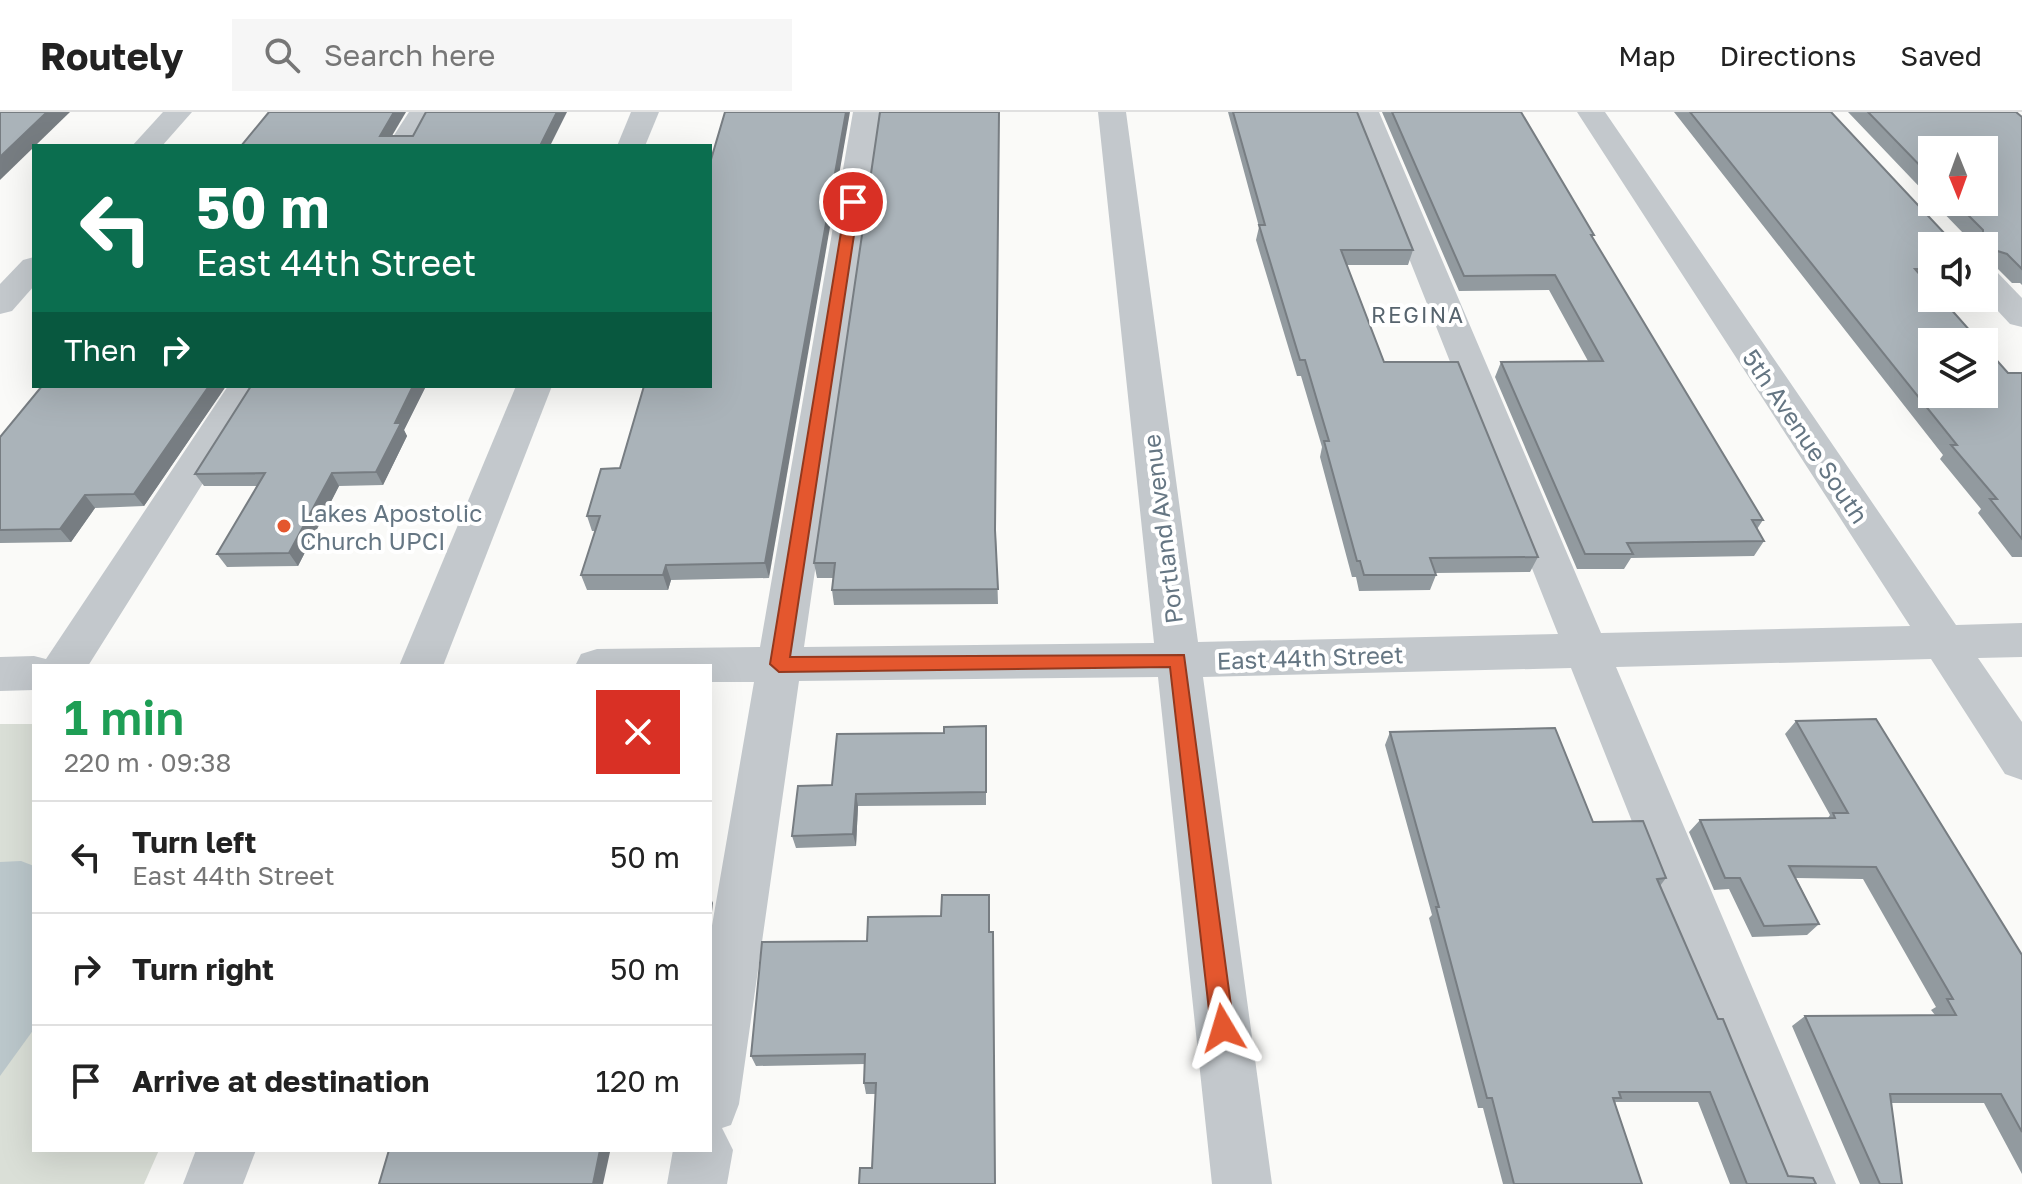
<!DOCTYPE html>
<meta charset="utf-8">
<style>
:root{--surface:#fff;--page:#f6f6f6;--text:#222;--muted:#767676;--line:#e0e0e0}
body{margin:0;font-family:"Golos Text",sans-serif;background:var(--page);color:var(--text);height:100vh;display:flex;flex-direction:column;font-size:30px;white-space:nowrap}
*{box-sizing:border-box;margin:0}
p{font-size:26px;color:var(--muted)}
.icon{flex:none;width:44px;height:44px;fill:none;stroke:currentColor;stroke-width:2;stroke-linecap:round;stroke-linejoin:round}
.map{position:relative;flex:1;overflow:hidden}
.side{position:absolute;left:32px;top:552px;width:680px;height:488px;display:flex;flex-direction:column;background:var(--surface);border-radius:0px;box-shadow:0 8px 32px #0002}
.side>*{flex:none}
.hud{position:absolute;left:32px;top:32px;width:680px;height:244px;border-radius:0px;box-shadow:0 8px 32px #0002;background:#0b6e4f;color:#fff;overflow:hidden}
.needle{width:52px;rotate:179deg}
.tools{position:absolute;left:1918px;top:24px;display:grid;gap:16px}
.tools a{display:grid;place-items:center;width:80px;height:80px;border-radius:0px;background:var(--surface);box-shadow:0 8px 32px #0002;font-size:40px}
.pin{position:absolute;display:grid;place-items:center;width:68px;height:68px;color:#fff;margin:-34px;border:4px solid #fff;border-radius:50%;box-shadow:0 2px 8px #0007}
.me{position:absolute;width:88px;margin:-44px;rotate:353deg;stroke-linejoin:round;filter:drop-shadow(0 0 6px #0008)}
.turn{display:flex;align-items:center;gap:28px;height:168px;padding:0 32px;font-size:36px}
.turn .icon{width:104px;height:104px;stroke-width:2.5}
.turn b{display:block;font-size:56px;line-height:68px}
.then{display:flex;align-items:center;height:76px;padding:0 32px;background:#0003;gap:16px;font-size:30px}
.round{display:grid;place-items:center;flex:none;width:84px;height:84px;border-radius:0px;background:var(--page)}
.headline{display:flex;align-items:center;justify-content:space-between;height:136px;padding:0 32px}
h1{font-size:48px;font-weight:600;line-height:60px;color:#1e9e55}
ul{padding:0;list-style:none}
li{display:flex;align-items:center;gap:24px;height:112px;padding:0 32px;border-top:2px solid var(--line)}
li div{flex:1}
li b{display:block;font-size:30px}
li em{font-style:normal}
header{display:flex;align-items:center;gap:48px;box-sizing:border-box;height:112px;padding:0 40px;background:var(--surface);border-bottom:2px solid var(--line)}
header strong{font-size:38px}
nav{display:flex;gap:44px;margin-inline-start:auto;font-size:28px}
.search{width:560px;height:72px;background:var(--page);display:flex;align-items:center;gap:20px;box-sizing:border-box;padding:0 28px;border-radius:0px;color:var(--muted);font-size:30px}
.map>svg:first-child{display:block}
.green{fill:#dadfd7}
.water{fill:#bbc7cb}
.lines{fill:none;stroke-linecap:round;stroke-linejoin:round}
.minor{fill:#c3c8cc;fill-rule:evenodd}
.wall{fill:#929a9f}
.shaded-wall{fill:#777d82}
.building{fill:#aab3b9;stroke:#777d82;stroke-width:2}
.route{fill:#e4572e;stroke:#94391e;stroke-width:2}
.poi-dot{fill:#e4572e;stroke:#fff;stroke-width:3}
.labels{text-anchor:middle;dominant-baseline:central;stroke-width:8;stroke-linejoin:round;paint-order:stroke}
.far-neighbourhood-label{font-size:22px;letter-spacing:2px;fill:#57646e;stroke:#fff}
.street-label{font-size:24px;fill:#657683;stroke:#fff}
.poi-label{font-size:24px;fill:#657683;stroke:#fff;text-anchor:start}
</style>
<header>
<strong>Routely</strong>
<div class="search"><svg class="icon" aria-label="search" viewBox="0 0 24 24"><circle cx="10" cy="10" r="6"/><path d="M15 15l6 6"/></svg>Search here</div>
<nav><a>Map</a><a>Directions</a><a>Saved</a></nav>
</header>
<div class="map">
<svg width="2022" height="1072" viewBox="0 0 2022 1072">
<rect width="100%" height="100%" fill="#fafaf8"/>
<polygon class="green" points="0,612 34,612 34,1038 159,1038 144,1072 0,1072"/>
<polygon class="water" points="21,749 34,754 34,917 0,964 0,750"/>
<g class="lines">
<g class="minor">
<polygon points="163,0 192,0 162,34 132,34"/>
<polygon points="409,0 437,0 415,34 387,34"/>
<polygon points="631,0 659,0 645,34 617,34"/>
<polygon points="853,0 881,0 804,535 1154,531 1098,0 1126,0 1198,530 1558,522 1351,0 1379,0 1601,521 1910,514 1577,0 1605,0 1956,513 2022,511 2022,545 1978,546 2022,610 2022,668 2005,662 1931,547 1616,555 1836,1072 1776,1072 1571,556 1203,565 1272,1072 1212,1072 1158,565 799,569 739,992 731,1013 722,1016 733,1038 727,1072 667,1072 673,1038 710,1038 710,825 754,570 710,570 710,554 575,554 581,542 597,537 760,535"/>
<polygon points="34,145 34,174 12,199 0,202 0,172 23,148"/>
<polygon points="1984,155 1995,158 2022,186 2022,215 2010,212 1984,184"/>
<polygon points="228,274 264,274 88,554 34,554 34,578 0,579 0,545 34,544 46,547"/>
<polygon points="516,274 552,274 443,554 399,554"/>
<polygon points="196,1038 256,1038 243,1072 183,1072"/>
</g>
</g>
<g class="wall">
<polygon points="1228,0 1357,0 1413,138 1408,153 1347,153 1384,250 1538,445 1530,460 1435,461 1436,463 1430,478 1359,479 1356,465 1352,465 1320,345 1322,335 1301,264 1297,264 1256,128 1259,115"/>
<polygon points="1382,0 1521,0 1594,123 1592,125 1763,408 1757,417 1764,429 1754,444 1631,446 1624,457 1577,457 1495,265 1501,250 1588,249 1549,178 1459,179"/>
<polygon points="1674,0 1831,0 1945,122 1964,122 1933,90 1984,90 1932,38 1932,88 1848,0 2016,0 2022,5 2022,173 2020,171 2012,171 1997,156 1991,154 1991,157 1984,167 1984,134 1932,134 1932,171 1927,171 2008,261 2022,261 2022,445 2012,445 1978,401 1981,397 1940,347 1943,343"/>
<polygon points="710,51 769,466 671,468 668,478 587,478 581,463 595,419 592,419 587,404 620,356"/>
<polygon points="226,274 144,394 95,396 71,430 0,431 0,325"/>
<polygon points="251,274 426,274 404,318 407,324 383,373 339,374 298,454 227,455 217,442 257,374 204,374 195,362"/>
<polygon points="996,425 998,492 834,493 832,478 833,466 817,466 814,451"/>
<polygon points="1796,609 2022,843 2022,1062 1984,991 1891,991 1902,1072 1860,1072 1792,914 1805,904 1935,903 1931,898 1936,895 1863,767 1796,766 1819,812 1807,823 1752,825 1729,777 1714,778 1689,720 1700,708 1828,706 1830,703 1785,622"/>
<polygon points="986,614 986,693 858,694 856,734 796,736 792,724 832,673 944,621"/>
<polygon points="1390,620 1593,710 1666,766 1660,774 1788,1064 1816,1072 1730,1072 1698,990 1616,990 1615,991 1642,1072 1503,1072 1483,996 1478,996 1429,806 1432,803 1385,633"/>
<polygon points="989,783 872,1056 876,982 866,982 864,971 865,952 756,954 751,944 867,829 941,804"/>
</g>
<g class="shaded-wall">
<polygon points="47,0 70,0 0,68 0,45"/>
<polygon points="394,0 406,0 386,34 380,24"/>
<polygon points="557,0 567,0 550,34 540,34"/>
<polygon points="846,0 850,0 769,466 765,451"/>
<polygon points="209,274 226,274 144,394 134,382"/>
<polygon points="413,274 426,274 404,318 407,324 383,373 376,360 395,311"/>
<polygon points="332,361 339,374 298,454 289,441"/>
<polygon points="85,383 95,396 71,430 60,417"/>
<polygon points="666,453 671,468 668,478 663,463"/>
<polygon points="856,682 858,694 856,734 853,722"/>
<polygon points="710,784 713,791 710,817"/>
<polygon points="600,1038 608,1038 610,1040 603,1072 593,1072"/>
</g>
<g class="building">
<polygon points="0,0 47,0 0,45"/>
<polygon points="269,0 394,0 380,24 413,24 426,0 557,0 540,34 241,34"/>
<polygon points="725,0 846,0 765,451 666,453 663,463 581,463 600,404 587,404 601,357 620,356 644,274 710,274 710,51"/>
<polygon points="880,0 999,0 995,418 998,477 832,478 835,451 814,451"/>
<polygon points="1233,0 1357,0 1413,138 1341,138 1384,250 1458,250 1538,445 1430,446 1436,463 1364,463 1360,449 1357,449 1324,329 1329,329 1305,248 1300,248 1259,113 1265,113"/>
<polygon points="1392,0 1521,0 1594,123 1591,123 1763,408 1752,408 1764,429 1627,431 1633,442 1585,442 1501,250 1603,249 1555,163 1464,164"/>
<polygon points="1690,0 1831,0 1945,122 1983,122 1983,118 1955,90 1984,90 1984,38 1932,38 1932,66 1868,0 2016,0 2022,5 2022,157 2007,142 1994,138 1991,141 1991,157 1984,157 1984,134 1932,134 1932,157 1915,157 1932,177 1932,186 1941,186 1980,230 1932,230 1932,282 1984,282 1984,234 2008,261 2022,261 2022,427 1990,387 1997,387 1951,333 1957,333"/>
<polygon points="42,274 209,274 134,382 85,383 60,417 0,418 0,325"/>
<polygon points="251,274 413,274 395,311 401,311 376,360 332,361 289,441 217,442 265,361 195,362"/>
<polygon points="1876,607 2022,843 2022,1020 2001,982 1890,982 1902,1072 1880,1072 1805,904 1956,903 1947,887 1953,887 1876,755 1789,754 1819,812 1764,814 1740,766 1725,766 1700,708 1835,706 1833,701 1848,701 1796,609"/>
<polygon points="986,614 986,680 856,682 853,722 792,724 798,674 832,673 837,622 944,621 944,615"/>
<polygon points="1555,616 1593,710 1643,709 1666,766 1657,767 1718,907 1723,907 1788,1064 1813,1066 1816,1072 1747,1072 1710,980 1619,980 1621,986 1613,986 1642,1072 1514,1072 1492,986 1487,986 1436,795 1439,795 1390,620"/>
<polygon points="942,783 989,783 989,820 993,820 995,1072 859,1072 860,1056 872,1056 876,971 864,971 865,942 751,944 762,830 867,829 868,805 941,804"/>
<polygon points="389,1038 600,1038 593,1072 379,1072"/>
</g>
<polygon class="route" points="853,86 859,90 790,545 1184,543 1234,916 1231,924 1223,928 1215,924 1211,916 1170,555 779,560 770,552 846,90"/>
<circle class="poi-dot" cx="284" cy="414" r="8"/>
<g class="labels">
<g class="far-neighbourhood-label">
<text x="1418" y="202">REGINA</text>
</g>
<g class="street-label">
<text transform="translate(1806 324) rotate(56)">5th Avenue South</text>
<text transform="translate(1162 417) rotate(-97)">Portland Avenue</text>
<text transform="translate(1310 545) rotate(-2)">East 44th Street</text>
</g>
<g class="poi-label">
<text x="300" y="400">Lakes Apostolic<tspan x="300" dy="28">Church UPCI</tspan></text>
</g>
</g>
</svg>
<div class="tools">
<a><svg class="needle" viewBox="-14 -14 28 28"><path d="M0-13l5 13h-10z" fill="#e53935"/><path d="M0 13l5-13h-10z" fill="#767676"/></svg></a>
<a><svg class="icon" aria-label="sound" viewBox="0 0 24 24"><path d="M4 9h4l5-4v14l-5-4H4zM17 9q2 3 0 6"/></svg></a>
<a><svg class="icon" aria-label="layers" viewBox="0 0 24 24"><path d="M12 4l9 5-9 5-9-5zM3 14l9 5 9-5"/></svg></a>
</div>
<div class="pin" style="left:853px;top:90px;background:#d93025"><svg class="icon" aria-label="arrive" viewBox="0 0 24 24"><path d="M6 21V4h12l-3 4 3 4H6"/></svg></div>
<svg class="me" style="left:1223px;top:916px" viewBox="-20 -20 40 40"><path d="M0-17L14 15 0 8-14 15z" fill="#e4572e" stroke="#fff" stroke-width="4"/></svg>
<div class="hud">
<div class="turn"><svg class="icon" aria-label="left" viewBox="0 0 24 24"><path d="M17 20v-9H6M10 6l-5 5 5 5"/></svg><div><b>50 m</b>East 44th Street</div></div>
<div class="then">Then<svg class="icon" aria-label="right" viewBox="0 0 24 24"><path d="M7 20v-9h11M14 6l5 5-5 5"/></svg></div>
</div>
<section class="side">
<div class="headline"><div><h1>1 min</h1><p>220 m · 09:38</p></div><a class="round" style="background:#d93025;color:#fff"><svg class="icon" aria-label="close" viewBox="0 0 24 24"><path d="M6 6l12 12M18 6L6 18"/></svg></a></div>
<ul>
<li><svg class="icon" aria-label="left" viewBox="0 0 24 24"><path d="M17 20v-9H6M10 6l-5 5 5 5"/></svg><div><b>Turn left</b><p>East 44th Street</p></div><em>50 m</em></li>
<li><svg class="icon" aria-label="right" viewBox="0 0 24 24"><path d="M7 20v-9h11M14 6l5 5-5 5"/></svg><div><b>Turn right</b></div><em>50 m</em></li>
<li><svg class="icon" aria-label="arrive" viewBox="0 0 24 24"><path d="M6 21V4h12l-3 4 3 4H6"/></svg><div><b>Arrive at destination</b></div><em>120 m</em></li>
</ul>
</section>
</div>
